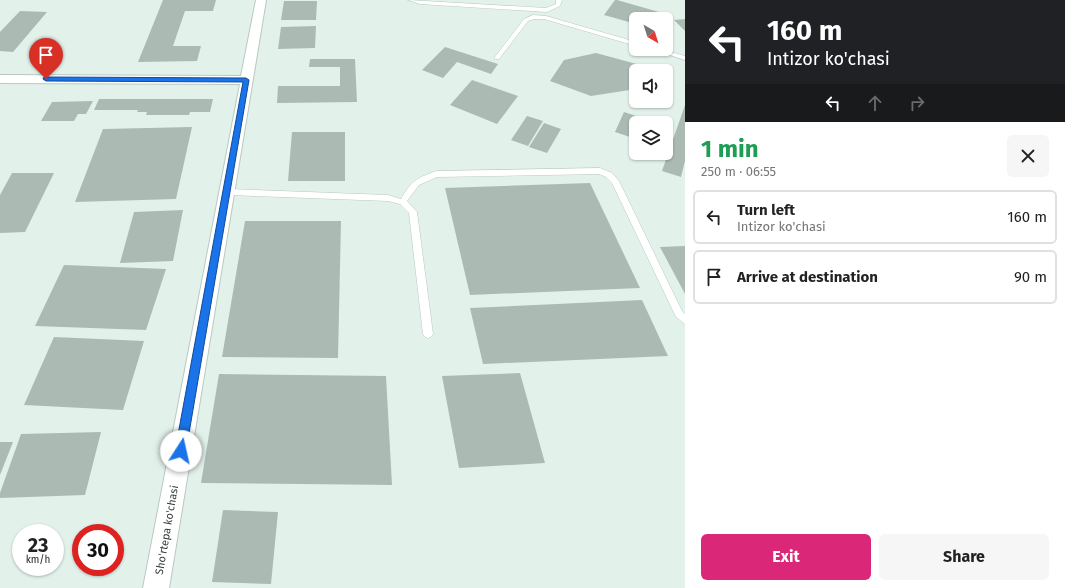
<!DOCTYPE html>
<meta charset="utf-8">
<style>
:root{--surface:#fff;--page:#f6f6f6;--text:#222;--muted:#767676;--line:#e0e0e0;--accent:#db2777}
body{margin:0;font-family:"Fira Sans",sans-serif;background:var(--page);color:var(--text);height:100vh;display:flex;flex-direction:column;font-size:15px;white-space:nowrap}
*{box-sizing:border-box;margin:0}
p{font-size:13px;color:var(--muted)}
.icon{flex:none;width:22px;height:22px;fill:none;stroke:currentColor;stroke-width:2;stroke-linecap:round;stroke-linejoin:round}
.map{position:relative;flex:1;overflow:hidden}
.details{display:flex;flex-direction:column;background:var(--surface);width:380px}
.details>*{flex:none}
.hud{background:#202124;color:#fff;overflow:hidden}
.needle{width:26px;rotate:141deg}
.fabs{position:absolute;left:629px;top:12px;display:grid;gap:8px}
.fabs a{display:grid;place-items:center;width:44px;height:44px;border-radius:6px;background:var(--surface);box-shadow:0 1px 3px #0004;font-size:20px}
.speed{position:absolute;left:12px;top:524px;display:flex;gap:8px;font-size:20px;font-weight:700;text-align:center}
.speed>*{display:grid;place-content:center;width:52px;height:52px;border-radius:50%;background:var(--surface);box-shadow:0 1px 3px #0004;line-height:1}
.speed small{font-size:10px;font-weight:400}
.speed .limit{border:6px solid #d22;background:#fff;color:#111}
.pin{position:absolute;display:grid;place-items:center;width:34px;height:34px;color:#fff;margin:-41px -17px;border-radius:50% 50% 50% 0;rotate:-45deg;box-shadow:0 0 4px #0007}
.pin .icon{rotate:45deg}
.me{position:absolute;width:44px;margin:-22px;rotate:10deg;stroke-linejoin:round;filter:drop-shadow(0 0 3px #0008)}
.turn{display:flex;align-items:center;gap:14px;height:84px;padding:0 16px;font-size:18px}
.turn .icon{width:52px;height:52px;stroke-width:2.5}
.turn b{display:block;font-size:28px;line-height:34px}
.lanes{display:flex;align-items:center;height:38px;padding:0 16px;background:#0003;justify-content:center;gap:20px;direction:ltr}
.lanes .off{opacity:.35}
.round{display:grid;place-items:center;flex:none;width:42px;height:42px;border-radius:6px;background:var(--page)}
.overview{display:flex;align-items:center;justify-content:space-between;height:68px;padding:0 16px}
h1{font-size:24px;font-weight:700;line-height:30px;color:#1e9e55}
.primary-button{display:flex;gap:8px;margin-top:auto;padding:8px 16px}
.primary-button a{flex:1;height:46px;border-radius:6px;background:var(--accent);color:#fff;font-size:16px;font-weight:700;line-height:46px;text-align:center}
.primary-button a+a{background:var(--page);color:var(--text)}
ul{padding:0;list-style:none}
li{display:flex;align-items:center;gap:12px;height:54px;margin:0 8px 6px;padding:0 8px;border:2px solid var(--line);border-radius:6px}
li div{flex:1}
li b{display:block;font-size:15px}
li em{font-style:normal}
main{display:flex;flex:1;min-height:0}
.map>svg:first-child{display:block}
.building{fill:#abbbb4}
.lines{fill:none;stroke-linecap:round;stroke-linejoin:round}
.service-casing{stroke:#b9c9c2;stroke-width:1}
.minor-casing{stroke:#b9c9c2;stroke-width:2}
.service{fill:#fff;fill-rule:evenodd}
.minor{fill:#fff;fill-rule:evenodd}
.route{fill:#1a73e8;stroke:#114b97}
.labels{text-anchor:middle;dominant-baseline:central;stroke-width:3;stroke-linejoin:round;paint-order:stroke}
.street-label{font-size:11px;fill:#333a37;stroke:#fff}
</style>
<main>
<div class="map">
<svg width="685" height="588" viewBox="0 0 685 588">
<rect width="100%" height="100%" fill="#e2f2eb"/>
<g class="building">
<polygon points="163,0 216,0 213,11 185,11 173,46 201,46 197,61 138,62"/>
<polygon points="615,0 617,0 659,12 655,19 636,19 636,24 604,15"/>
<polygon points="284,1 317,1 316,20 281,20"/>
<polygon points="20,11 47,12 13,52 0,51 0,32"/>
<polygon points="685,19 685,31 674,20"/>
<polygon points="316,26 315,48 278,49 281,27"/>
<polygon points="445,47 498,64 491,74 457,62 443,78 422,70"/>
<polygon points="596,53 644,66 642,71 636,71 636,89 591,96 550,81 564,60"/>
<polygon points="310,59 355,59 357,102 277,103 278,86 340,86 340,67 309,67"/>
<polygon points="472,80 518,96 497,124 450,105"/>
<polygon points="99,99 213,99 210,112 190,112 189,115 146,115 147,112 137,112 138,110 94,110"/>
<polygon points="93,101 86,114 78,114 74,121 41,121 52,102"/>
<polygon points="685,105 685,161 681,177 662,171"/>
<polygon points="624,112 658,123 636,123 636,139 615,132"/>
<polygon points="527,116 543,121 528,146 511,140"/>
<polygon points="544,123 561,129 547,153 529,147"/>
<polygon points="192,127 176,199 75,202 103,129"/>
<polygon points="292,132 345,132 345,181 288,181"/>
<polygon points="12,173 54,173 25,232 0,233 0,195"/>
<polygon points="590,183 640,288 470,295 445,188"/>
<polygon points="183,210 173,261 120,263 134,212"/>
<polygon points="245,221 341,221 338,358 222,357"/>
<polygon points="685,246 685,294 660,247"/>
<polygon points="64,265 166,269 146,330 35,326"/>
<polygon points="642,300 668,356 483,364 470,308"/>
<polygon points="54,337 144,341 123,410 24,405"/>
<polygon points="520,373 545,463 459,468 442,376"/>
<polygon points="219,374 386,376 392,485 201,483"/>
<polygon points="101,432 85,495 0,498 0,493 21,434"/>
<polygon points="0,442 13,442 0,475"/>
<polygon points="223,510 278,512 271,584 212,582"/>
</g>
<g class="lines">
<g class="service-casing">
<g id="service">
<polygon points="408,0 546,8 556,4 556,0 562,0 560,6 547,12 420,4"/>
<polygon points="533,15 546,16 636,42 636,46 544,19 534,19 528,21 499,59 495,59 495,57 524,19"/>
<polygon points="651,49 660,49 685,56 685,60"/>
<path d="M600 168 612 173 619 181 682 311 685 314V324L676 317 612 183 606 177 599 174 437 177 419 185 407 201 417 212 433 334 431 337 428 338 425 337 423 334 409 213 400 204 388 201 228 195 224 192 228 189 388 195 401 199C411 181 418 177 437 171Z"/>
</g>
</g>
<g class="minor-casing">
<polygon id="minor" points="256,0 266,0 169,588 143,588 240,84 0,83 0,75 241,76"/>
</g>
<use href="#service" class="service"/>
<use href="#minor" class="minor"/>
</g>
<polygon class="route" points="44,77 246,78 249,80 186,451 185,455 181,456 177,455 175,451 243,82 46,81 43,79"/>
<g class="labels">
<g class="street-label">
<text transform="translate(167 530) rotate(-80)">Sho'rtepa ko'chasi</text>
</g>
</g>
</svg>
<div class="fabs">
<a><svg class="needle" viewBox="-14 -14 28 28"><path d="M0-13l5 13h-10z" fill="#e53935"/><path d="M0 13l5-13h-10z" fill="#767676"/></svg></a>
<a><svg class="icon" aria-label="sound" viewBox="0 0 24 24"><path d="M4 9h4l5-4v14l-5-4H4zM17 9q2 3 0 6"/></svg></a>
<a><svg class="icon" aria-label="layers" viewBox="0 0 24 24"><path d="M12 4l9 5-9 5-9-5zM3 14l9 5 9-5"/></svg></a>
</div>
<div class="speed"><div>23<small>km/h</small></div><div class="limit">30</div></div>
<div class="pin" style="left:46px;top:79px;background:#d93025"><svg class="icon" aria-label="arrive" viewBox="0 0 24 24"><path d="M6 21V4h12l-3 4 3 4H6"/></svg></div>
<svg class="me" style="left:181px;top:451px" viewBox="-20 -20 40 40"><circle r="19" fill="#fff"/><path d="M0-13L10 11 0 6-10 11z" fill="#1a73e8"/></svg>
</div>
<section class="details">
<div class="hud">
<div class="turn"><svg class="icon" aria-label="left" viewBox="0 0 24 24"><path d="M17 20v-9H6M10 6l-5 5 5 5"/></svg><div><b>160 m</b>Intizor ko'chasi</div></div>
<div class="lanes"><svg class="icon" aria-label="left" viewBox="0 0 24 24"><path d="M17 20v-9H6M10 6l-5 5 5 5"/></svg><svg class="icon off" aria-label="ahead" viewBox="0 0 24 24"><path d="M12 20V5M6 11l6-6 6 6"/></svg><svg class="icon off" aria-label="right" viewBox="0 0 24 24"><path d="M7 20v-9h11M14 6l5 5-5 5"/></svg></div>
</div>
<div class="overview"><div><h1>1 min</h1><p>250 m · 06:55</p></div><a class="round"><svg class="icon" aria-label="close" viewBox="0 0 24 24"><path d="M6 6l12 12M18 6L6 18"/></svg></a></div>
<ul>
<li><svg class="icon" aria-label="left" viewBox="0 0 24 24"><path d="M17 20v-9H6M10 6l-5 5 5 5"/></svg><div><b>Turn left</b><p>Intizor ko'chasi</p></div><em>160 m</em></li>
<li><svg class="icon" aria-label="arrive" viewBox="0 0 24 24"><path d="M6 21V4h12l-3 4 3 4H6"/></svg><div><b>Arrive at destination</b></div><em>90 m</em></li>
</ul>
<div class="primary-button"><a>Exit</a><a>Share</a></div>
</section>
</main>
